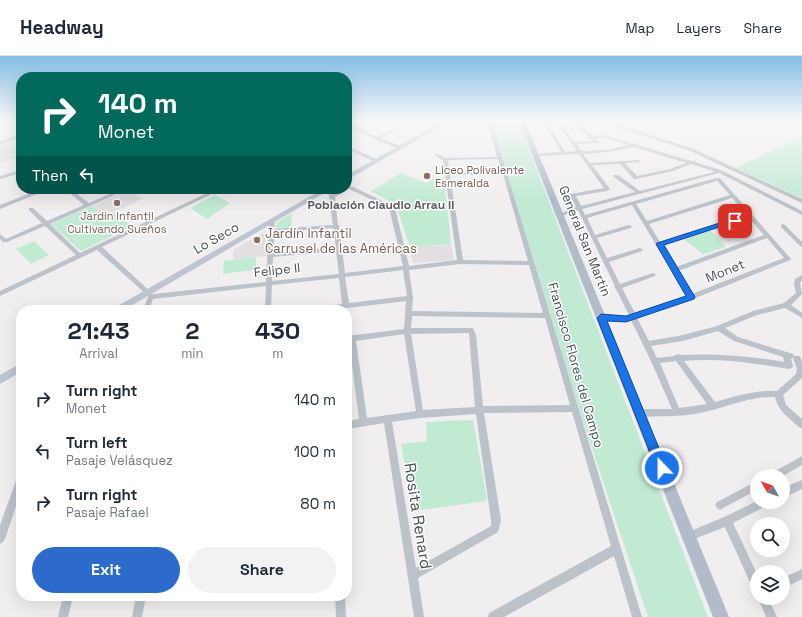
<!DOCTYPE html>
<meta charset="utf-8">
<style>
:root{--surface:#fff;--page:#f2f2f3;--text:#1f2937;--muted:#747a83;--line:#e0e1e3;--accent:#2c6acc}
body{margin:0;font-family:"Space Grotesk",sans-serif;background:var(--page);color:var(--text);height:100vh;display:flex;flex-direction:column;font-size:15px;white-space:nowrap}
*{box-sizing:border-box;margin:0}
p{font-size:13px;color:var(--muted)}
.icon{flex:none;width:22px;height:22px;fill:none;stroke:currentColor;stroke-width:2;stroke-linecap:round;stroke-linejoin:round}
.map{position:relative;flex:1;overflow:hidden}
.panel{position:absolute;left:16px;top:249px;width:336px;height:296px;display:flex;flex-direction:column;background:var(--surface);border-radius:16px;box-shadow:0 4px 16px #0002}
.panel>*{flex:none}
.guide{position:absolute;left:16px;top:16px;width:336px;height:122px;border-radius:16px;box-shadow:0 4px 16px #0002;background:#00695c;color:#fff;overflow:hidden}
.needle{width:26px;rotate:310deg}
.controls{position:absolute;left:750px;top:413px;display:grid;gap:8px}
.controls a{display:grid;place-items:center;width:40px;height:40px;border-radius:50%;background:var(--surface);box-shadow:0 4px 16px #0002;font-size:20px}
.pin{position:absolute;display:grid;place-items:center;width:34px;height:34px;color:#fff;margin:-17px;border-radius:8px;box-shadow:0 2px 6px #0006}
.me{position:absolute;width:44px;margin:-22px;rotate:338deg;stroke-linejoin:round;filter:drop-shadow(0 0 3px #0008)}
.turn{display:flex;align-items:center;gap:14px;height:84px;padding:0 16px;font-size:18px}
.turn .icon{width:52px;height:52px;stroke-width:2.5}
.turn b{display:block;font-size:28px;line-height:34px}
.then{display:flex;align-items:center;height:38px;padding:0 16px;background:#0003;gap:8px;font-size:15px}
.eta{display:flex;justify-content:space-evenly;align-items:center;height:68px;text-align:center}
.eta b{font-size:24px;font-weight:700;line-height:28px}
.primary-button{display:flex;gap:8px;margin-top:auto;padding:8px 16px}
.primary-button a{flex:1;height:46px;border-radius:24px;background:var(--accent);color:#fff;font-size:16px;font-weight:700;line-height:46px;text-align:center}
.primary-button a+a{background:var(--page);color:var(--text)}
ul{padding:0;list-style:none}
li{display:flex;align-items:center;gap:12px;height:52px;padding:0 16px}
li div{flex:1}
li b{display:block;font-size:15px}
li em{font-style:normal}
header{display:flex;align-items:center;gap:24px;box-sizing:border-box;height:56px;padding:0 20px;background:var(--surface);border-bottom:1px solid var(--line)}
header strong{font-size:19px}
nav{display:flex;gap:22px;margin-inline-start:auto;font-size:14px}
.map>svg:first-child{display:block}
.education{fill:#e1dfdf}
.green{fill:#c1ead2}
.lines{fill:none;stroke-linecap:round;stroke-linejoin:round}
.street{fill:#bbc2c9;fill-rule:evenodd}
.secondary{fill:#bdc5d0;fill-rule:evenodd}
.primary{fill:#b0bcca;fill-rule:evenodd}
.route{fill:#1a73e8;stroke:#114b97}
.education-dot{fill:#8d6e63;stroke:#fff;stroke-width:1.5}
.labels{text-anchor:middle;dominant-baseline:central;stroke-width:3;stroke-linejoin:round;paint-order:stroke}
.far-education-label{font-size:11px;fill:#785e54;stroke:#fff;text-anchor:start}
.far-neighbourhood-label{font-size:12px;font-weight:bold;fill:#5b5e62;stroke:#fff}
.education-label{font-size:13px;fill:#785e54;stroke:#fff;text-anchor:start}
.street-label{font-size:13px;fill:#485059;stroke:#fff}
.near-street-label{font-size:16px;fill:#485059;stroke:#fff}
</style>
<header>
<strong>Headway</strong>
<nav><a>Map</a><a>Layers</a><a>Share</a></nav>
</header>
<div class="map">
<svg width="802" height="561" viewBox="0 0 802 561">
<rect width="100%" height="100%" fill="#f0eeee"/>
<g class="education">
<polygon points="6,88 14,93 21,90 21,100 0,108 0,90"/>
<polygon points="129,134 142,143 104,160 92,150"/>
<polygon points="266,175 266,200 233,203 233,194"/>
<polygon points="451,189 454,204 413,207 410,191"/>
</g>
<g class="green">
<polygon points="490,65 518,65 708,561 648,561 533,214"/>
<polygon points="798,82 802,83 802,142 736,112"/>
<polygon points="401,117 426,127 433,123 444,123 451,188 410,191 396,149 371,135"/>
<polygon points="215,139 230,147 207,163 190,152"/>
<polygon points="92,150 104,160 114,156 132,170 81,195 51,168"/>
<polygon points="292,157 291,172 276,174 276,167"/>
<polygon points="710,174 726,191 703,198 682,182"/>
<polygon points="34,185 49,199 31,208 16,193"/>
<polygon points="256,201 256,213 223,218 224,205"/>
<polygon points="473,364 487,445 414,455 401,388 427,385 426,366"/>
</g>
<g class="lines">
<g class="street">
<polygon points="375,65 380,65 362,74 377,81 407,65 412,65 381,82 402,91 402,93 398,93 347,71 347,68 359,73"/>
<path d="M487 65H491L642 561H632L614 500 504 561H488L489 557 611 490 572 356 484 357 501 464 498 476 418 522 424 561H414L384 367 347 373V365L359 363 349 285 347 286V280L404 273 406 245 330 254H307L310 252 342 248 339 222 272 229 271 254H265L266 230 153 243 149 254H143L148 241 147 239 97 194 0 240V235L76 199 45 170 7 186H3L0 183V178L6 183 42 167 29 154V152H33L47 165 84 149 71 138V136L73 135 89 147 121 133H128L50 168 80 197 205 138 201 133H207L211 138 210 139 102 191 153 238 266 226 269 165 272 163 275 165 274 173 333 169 328 133H334V137L341 133H348L335 141 338 169 340 170 339 171 345 217 403 210 390 156 387 151 347 132V128L391 149 396 156 409 210 457 204 443 104 434 99 436 98 446 102 497 101ZM498 103 502 116 449 117 448 104ZM503 118 528 205 463 204 450 119ZM333 172 336 191 274 197V176ZM336 195 339 218 272 225 273 201ZM460 208 529 209 543 257 412 255 413 242 409 214ZM403 214 407 240 349 247 345 221ZM412 260 545 262 570 349 483 350 476 279 473 272H411ZM469 277 475 351 423 354 411 278ZM404 278 416 355 367 362 356 285ZM476 358 491 464V470L416 512 392 366 420 362Z"/>
<path d="M543 65H547L565 96 577 95 555 65H559L574 86 593 85 571 65H576L577 67 593 65 580 69 594 81 604 79 691 105H695V106L721 114 802 155V159L800 158 719 117 582 153 585 159 716 122H720L791 203 790 204 693 243 637 262 649 285 683 279 717 270 753 255 784 247 796 237 794 227 795 223 802 219V224L800 227 802 238 791 249 802 257V262L785 252 757 259 725 272 738 281 793 298 794 300 791 303 793 310 792 312 789 313C754 307 719 302 684 305L715 346C736 340 755 334 777 335L796 318 797 313 793 302 794 300H800L802 306V322L783 339 786 349 802 363V372L799 371C789 362 778 355 775 341 749 340 726 352 700 357 680 361 659 360 639 361L636 359 635 357 636 355 639 353H672L651 305 631 264C624 266 603 267 598 262L601 260H626L629 259 616 233 614 231 615 230 578 154 560 161 557 159 576 151 570 139 571 138 604 132 579 98 534 100V98H536L561 96ZM602 81 629 89 608 94 581 95 576 88 599 87V86L596 83ZM633 91H634L686 107 670 113 637 120 625 107 638 106 640 105V104L590 107 583 98 608 96ZM620 108 634 123H636L673 115 691 108 713 115 714 116 640 135 618 119H614V121L635 136 581 150 576 140 607 135 610 133 592 109ZM717 125 730 139 647 165 636 148ZM732 142 747 159 660 186 649 168ZM632 149 687 240 635 257 622 232 655 220 656 219 653 217 620 228 609 206 642 195 643 194 640 192 607 202 597 182 631 172 632 171 629 169 595 179 587 162ZM749 162 764 179 676 211 662 189ZM767 182 784 202 692 238 678 215ZM718 275 734 285 783 301 784 306C750 300 715 297 680 299L677 298 674 300 657 302 651 290 683 285ZM676 305 707 348 679 352 660 307Z"/>
<polygon points="603,65 609,65 694,93 802,143 802,147 690,95 619,72"/>
<polygon points="19,78 21,78 21,81 0,89 0,86"/>
<polygon points="347,90 379,104 379,105 375,106 347,93"/>
<polygon points="21,114 21,117 0,123 0,120"/>
<polygon points="41,133 49,133 0,153 0,149"/>
<polygon points="783,168 785,169 802,186 802,191 800,190 781,171 781,169"/>
<polygon points="802,400 802,409 783,420 771,420 772,417"/>
<polygon points="21,418 21,435 5,483 3,486 0,488 0,469 17,422 18,419"/>
<polygon points="802,424 802,433 783,442 783,432"/>
<polygon points="757,425 757,434 723,452 720,454 717,452 715,449 717,446"/>
<polygon points="757,445 757,446 770,446 768,449 733,467 757,518 757,534 753,533 725,471 689,485 686,483 684,480 686,477 724,461"/>
<polygon points="802,513 802,523 783,533 783,522"/>
<polygon points="63,540 73,540 68,561 58,561"/>
<polygon points="136,540 146,540 142,561 132,561"/>
<polygon points="335,540 345,540 346,561 336,561"/>
<polygon points="758,542 768,542 777,561 766,561"/>
</g>
<g class="secondary">
<polygon points="443,65 450,65 347,124 347,119"/>
<polygon points="323,133 331,133 124,254 113,254 114,252"/>
<polygon points="21,307 21,316 0,328 0,319"/>
</g>
<polygon class="primary" points="519,65 525,65 729,561 713,561"/>
</g>
<linearGradient id="sky" x2="0" y2="1"><stop stop-color="#85bee6"/><stop offset="0.45" stop-color="#f8f7f7"/><stop offset="1" stop-color="#f8f7f7" stop-opacity="0"/></linearGradient>
<rect width="802" height="144" fill="url(#sky)"/>
<polygon class="route" points="732,163 735,163 738,165 664,189 695,241 694,243 626,266 607,265 667,412 666,415 662,417 658,415 656,412 597,262 601,258 626,260 686,240 656,188 657,187"/>
<g class="education-dot">
<circle cx="427" cy="120" r="4"/>
<circle cx="117" cy="147" r="4"/>
<circle cx="257" cy="184" r="4"/>
</g>
<g class="labels">
<g class="far-education-label">
<text x="435" y="114">Liceo Polivalente<tspan x="435" dy="13">Esmeralda</tspan></text>
<text x="117" y="160" text-anchor="middle">Jardín Infantil<tspan x="117" dy="13">Cultivando Sueños</tspan></text>
</g>
<g class="far-neighbourhood-label">
<text x="381" y="149">Población Claudio Arrau II</text>
</g>
<g class="education-label">
<text x="265" y="177">Jardín Infantil<tspan x="265" dy="15">Carrusel de las Américas</tspan></text>
</g>
<g class="street-label">
<text transform="translate(216 182) rotate(-30)">Lo Seco</text>
<text transform="translate(585 185) rotate(68)">General San Martín</text>
<text transform="translate(277 214) rotate(-6)">Felipe II</text>
<text transform="translate(725 215) rotate(-22)">Monet</text>
<text transform="translate(576 309) rotate(74)">Francisco Flores del Campo</text>
</g>
<g class="near-street-label">
<text transform="translate(418 460) rotate(81)">Rosita Renard</text>
</g>
</g>
</svg>
<div class="controls">
<a><svg class="needle" viewBox="-14 -14 28 28"><path d="M0-13l5 13h-10z" fill="#e53935"/><path d="M0 13l5-13h-10z" fill="#747a83"/></svg></a>
<a><svg class="icon" aria-label="search" viewBox="0 0 24 24"><circle cx="10" cy="10" r="6"/><path d="M15 15l6 6"/></svg></a>
<a><svg class="icon" aria-label="layers" viewBox="0 0 24 24"><path d="M12 4l9 5-9 5-9-5zM3 14l9 5 9-5"/></svg></a>
</div>
<div class="pin" style="left:735px;top:165px;background:#d93025"><svg class="icon" aria-label="arrive" viewBox="0 0 24 24"><path d="M6 21V4h12l-3 4 3 4H6"/></svg></div>
<svg class="me" style="left:662px;top:412px" viewBox="-20 -20 40 40"><circle r="17" fill="#1a73e8" stroke="#fff" stroke-width="3"/><path d="M0-11L8 9 0 5-8 9z" fill="#fff"/></svg>
<div class="guide">
<div class="turn"><svg class="icon" aria-label="right" viewBox="0 0 24 24"><path d="M7 20v-9h11M14 6l5 5-5 5"/></svg><div><b>140 m</b>Monet</div></div>
<div class="then">Then<svg class="icon" aria-label="left" viewBox="0 0 24 24"><path d="M17 20v-9H6M10 6l-5 5 5 5"/></svg></div>
</div>
<section class="panel">
<div class="eta">
<div><b>21:43</b><p>Arrival</p></div>
<div><b>2</b><p>min</p></div>
<div><b>430</b><p>m</p></div>
</div>
<ul>
<li><svg class="icon" aria-label="right" viewBox="0 0 24 24"><path d="M7 20v-9h11M14 6l5 5-5 5"/></svg><div><b>Turn right</b><p>Monet</p></div><em>140 m</em></li>
<li><svg class="icon" aria-label="left" viewBox="0 0 24 24"><path d="M17 20v-9H6M10 6l-5 5 5 5"/></svg><div><b>Turn left</b><p>Pasaje Velásquez</p></div><em>100 m</em></li>
<li><svg class="icon" aria-label="right" viewBox="0 0 24 24"><path d="M7 20v-9h11M14 6l5 5-5 5"/></svg><div><b>Turn right</b><p>Pasaje Rafael</p></div><em>80 m</em></li>
</ul>
<div class="primary-button"><a>Exit</a><a>Share</a></div>
</section>
</div>
